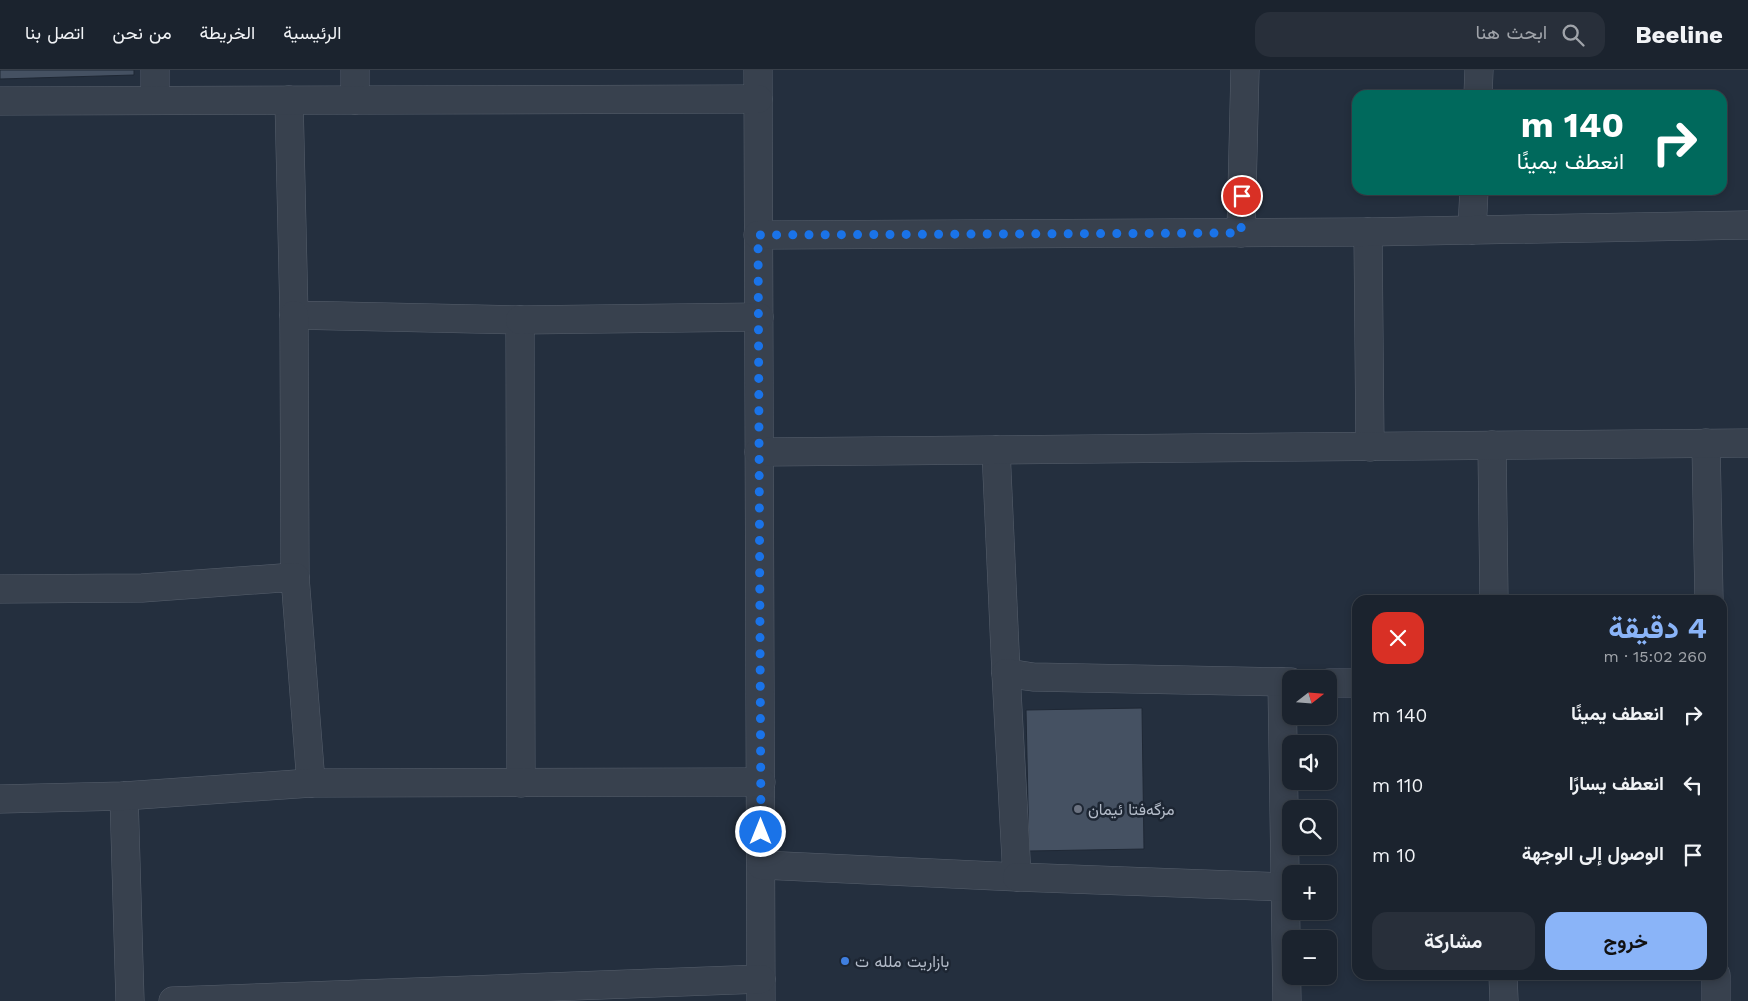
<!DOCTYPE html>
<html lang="ar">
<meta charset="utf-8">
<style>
:root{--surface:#1b232e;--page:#282f3a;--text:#f1f3f6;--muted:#a0a4aa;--line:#39404a;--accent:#8ab4f8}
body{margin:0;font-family:"Work Sans",Vazirmatn,sans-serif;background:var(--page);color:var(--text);direction:rtl;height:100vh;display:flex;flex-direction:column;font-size:19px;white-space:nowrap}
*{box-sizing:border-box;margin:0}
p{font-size:16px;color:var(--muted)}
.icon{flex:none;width:28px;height:28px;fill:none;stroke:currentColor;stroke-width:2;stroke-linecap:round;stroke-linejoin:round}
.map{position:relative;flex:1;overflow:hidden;direction:ltr}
.details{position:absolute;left:1352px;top:525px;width:375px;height:385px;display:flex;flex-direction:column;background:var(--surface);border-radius:15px;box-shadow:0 2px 8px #0003,0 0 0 1px var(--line);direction:rtl}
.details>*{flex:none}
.hud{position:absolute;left:1352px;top:20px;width:375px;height:105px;border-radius:15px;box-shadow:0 2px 8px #0003,0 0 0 1px var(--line);direction:rtl;background:#00695c;color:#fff;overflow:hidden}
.needle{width:32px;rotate:73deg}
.fabs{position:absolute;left:1282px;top:600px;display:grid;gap:10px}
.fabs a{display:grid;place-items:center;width:55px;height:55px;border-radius:10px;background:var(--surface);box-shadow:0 2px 8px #0003,0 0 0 1px var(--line);font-size:25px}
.pin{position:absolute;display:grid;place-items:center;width:42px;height:42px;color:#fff;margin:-21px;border:2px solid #fff;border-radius:50%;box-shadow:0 1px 5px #0007}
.me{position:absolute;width:55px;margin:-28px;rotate:0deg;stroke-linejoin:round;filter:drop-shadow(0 0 4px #0008)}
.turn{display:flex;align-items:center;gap:18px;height:105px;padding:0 20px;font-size:22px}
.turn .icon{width:65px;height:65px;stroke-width:2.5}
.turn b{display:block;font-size:35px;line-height:42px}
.round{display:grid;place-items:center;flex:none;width:52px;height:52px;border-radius:15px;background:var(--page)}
.headline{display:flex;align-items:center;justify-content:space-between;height:85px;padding:0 20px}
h1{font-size:30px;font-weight:700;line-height:38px;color:var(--accent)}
.primary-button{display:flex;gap:10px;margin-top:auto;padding:10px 20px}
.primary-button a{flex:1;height:58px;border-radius:15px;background:var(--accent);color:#111;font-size:20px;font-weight:700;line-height:58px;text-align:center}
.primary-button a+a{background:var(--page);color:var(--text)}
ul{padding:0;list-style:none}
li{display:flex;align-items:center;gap:15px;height:70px;padding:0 20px}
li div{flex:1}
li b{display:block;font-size:19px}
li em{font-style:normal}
header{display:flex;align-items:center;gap:30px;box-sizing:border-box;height:70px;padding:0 25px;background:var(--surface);border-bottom:1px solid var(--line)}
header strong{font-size:24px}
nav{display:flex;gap:28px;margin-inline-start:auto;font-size:18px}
.search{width:350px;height:45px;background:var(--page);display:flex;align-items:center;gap:12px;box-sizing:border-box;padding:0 18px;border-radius:15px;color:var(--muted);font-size:19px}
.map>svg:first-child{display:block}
.building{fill:#455162;stroke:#1f2835}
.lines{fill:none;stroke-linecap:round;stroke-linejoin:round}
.minor-casing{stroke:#565f6c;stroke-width:29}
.minor{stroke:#38414e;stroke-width:28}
.route{stroke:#1a73e8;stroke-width:9;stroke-dasharray:0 16.2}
.worship-dot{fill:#6b7280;stroke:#1d2633;stroke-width:2}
.shop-dot{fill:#3f7fe0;stroke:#1d2633;stroke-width:2}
.labels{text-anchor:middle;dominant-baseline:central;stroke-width:5;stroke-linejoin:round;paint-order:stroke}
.poi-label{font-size:16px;fill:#b4bcc9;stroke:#1d2633;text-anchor:start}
</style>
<header>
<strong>Beeline</strong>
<div class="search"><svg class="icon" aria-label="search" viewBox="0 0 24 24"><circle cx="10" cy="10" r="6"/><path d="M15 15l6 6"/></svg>ابحث هنا</div>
<nav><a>الرئيسية</a><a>الخريطة</a><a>من نحن</a><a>اتصل بنا</a></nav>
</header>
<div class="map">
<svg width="1748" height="931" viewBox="0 0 1748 931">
<rect width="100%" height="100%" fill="#242f3e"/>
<g class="building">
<polygon points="0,0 134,0 134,5 0,9"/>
<polygon points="1142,638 1144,779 1029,781 1026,640"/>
</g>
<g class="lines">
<g class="minor-casing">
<g id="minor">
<polyline points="758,0 761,931"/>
<polyline points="1478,25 1479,0"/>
<polyline points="155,30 155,0"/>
<polyline points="289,30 294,245 520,250 521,713"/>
<polyline points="355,30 355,0"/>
<polyline points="0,31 758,29"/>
<polyline points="1472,160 1474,120"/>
<polyline points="1368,162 1370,377"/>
<polyline points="1241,163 1245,0"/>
<polyline points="758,165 1368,162 1748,155"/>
<polyline points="294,245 295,507"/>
<polyline points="520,250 759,247"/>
<polyline points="1706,373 1709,530"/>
<polyline points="1492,375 1494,530"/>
<polyline points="996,380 1006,603"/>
<polyline points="759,382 1748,373"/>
<polyline points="0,519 142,518 295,507 311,713"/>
<polyline points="1282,612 1287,931"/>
<polyline points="1329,613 1358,613"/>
<polyline points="124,726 130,931"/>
<polyline points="0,729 124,726 311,713 761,712"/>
<polyline points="761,795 1017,807 1006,603 1033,607 1291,612"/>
<polyline points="1017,807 1286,817"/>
<polyline points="1503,905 1504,931"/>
<polyline points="1716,905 1716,931"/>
<polyline points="173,931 761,909"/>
</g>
</g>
<use href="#minor" class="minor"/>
</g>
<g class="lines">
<polyline class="route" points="761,762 758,165 1241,163 1242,126"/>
</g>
<circle class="worship-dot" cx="1078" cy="739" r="5"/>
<circle class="shop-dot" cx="845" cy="891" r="5"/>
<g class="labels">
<g class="poi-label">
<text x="1088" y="739">مزگەفتا ئيمان</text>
<text x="855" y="891">بازاريت ملله ت</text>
</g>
</g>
</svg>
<div class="fabs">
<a><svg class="needle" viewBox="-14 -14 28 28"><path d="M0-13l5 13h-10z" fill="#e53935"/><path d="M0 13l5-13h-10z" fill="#a0a4aa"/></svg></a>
<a><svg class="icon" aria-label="sound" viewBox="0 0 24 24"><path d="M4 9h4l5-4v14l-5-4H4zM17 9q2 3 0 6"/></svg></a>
<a><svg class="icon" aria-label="search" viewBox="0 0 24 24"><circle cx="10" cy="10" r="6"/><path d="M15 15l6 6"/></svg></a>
<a>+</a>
<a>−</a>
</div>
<div class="pin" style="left:1242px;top:126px;background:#d93025"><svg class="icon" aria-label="arrive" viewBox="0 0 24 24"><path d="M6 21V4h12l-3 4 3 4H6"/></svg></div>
<svg class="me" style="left:761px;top:762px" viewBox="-20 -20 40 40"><circle r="17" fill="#1a73e8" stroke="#fff" stroke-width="3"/><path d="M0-11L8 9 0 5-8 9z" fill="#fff"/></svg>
<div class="hud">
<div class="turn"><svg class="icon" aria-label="right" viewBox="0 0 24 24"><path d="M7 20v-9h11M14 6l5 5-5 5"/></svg><div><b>140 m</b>انعطف يمينًا</div></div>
</div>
<section class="details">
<div class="headline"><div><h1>4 دقيقة</h1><p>260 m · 15:02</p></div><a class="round" style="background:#d93025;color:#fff"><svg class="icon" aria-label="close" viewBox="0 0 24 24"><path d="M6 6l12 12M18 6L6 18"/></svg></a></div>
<ul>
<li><svg class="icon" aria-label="right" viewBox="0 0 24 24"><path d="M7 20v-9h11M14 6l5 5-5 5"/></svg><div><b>انعطف يمينًا</b></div><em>140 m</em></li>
<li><svg class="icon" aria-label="left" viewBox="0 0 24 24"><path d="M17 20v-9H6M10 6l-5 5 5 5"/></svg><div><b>انعطف يسارًا</b></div><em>110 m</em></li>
<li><svg class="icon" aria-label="arrive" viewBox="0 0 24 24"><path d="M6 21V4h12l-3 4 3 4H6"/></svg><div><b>الوصول إلى الوجهة</b></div><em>10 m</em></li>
</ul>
<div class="primary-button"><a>خروج</a><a>مشاركة</a></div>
</section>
</div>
